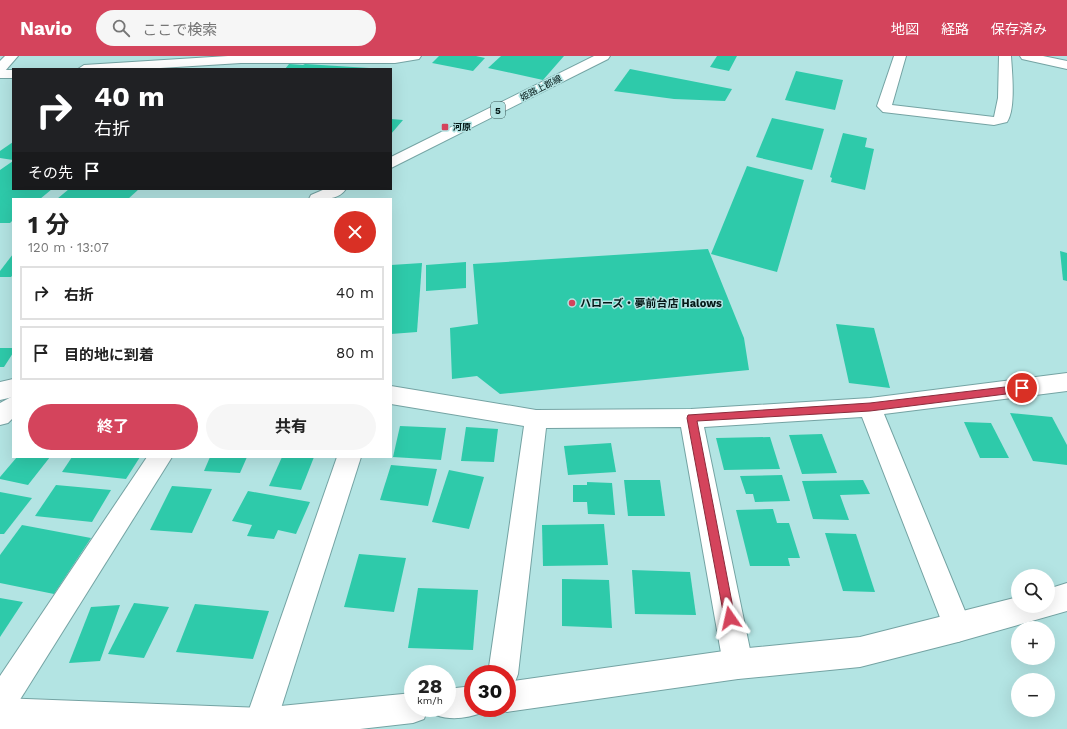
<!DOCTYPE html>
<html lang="ja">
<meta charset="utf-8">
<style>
:root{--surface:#fff;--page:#f6f6f6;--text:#222;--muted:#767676;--line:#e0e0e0;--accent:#d4445c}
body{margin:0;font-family:"Work Sans","Noto Sans JP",sans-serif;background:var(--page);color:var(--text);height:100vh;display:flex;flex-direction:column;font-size:15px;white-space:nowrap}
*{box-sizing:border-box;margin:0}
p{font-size:13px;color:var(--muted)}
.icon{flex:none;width:22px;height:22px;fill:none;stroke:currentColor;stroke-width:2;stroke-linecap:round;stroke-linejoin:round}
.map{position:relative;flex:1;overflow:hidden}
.side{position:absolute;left:12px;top:142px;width:380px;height:260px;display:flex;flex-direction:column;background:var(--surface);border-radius:0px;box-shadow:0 4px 16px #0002}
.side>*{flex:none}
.guide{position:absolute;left:12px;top:12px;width:380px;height:122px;border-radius:0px;box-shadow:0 4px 16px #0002;background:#202124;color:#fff;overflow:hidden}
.tools{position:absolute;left:1011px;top:513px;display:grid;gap:8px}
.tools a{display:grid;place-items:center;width:44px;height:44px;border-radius:50%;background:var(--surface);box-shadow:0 4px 16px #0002;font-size:20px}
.speed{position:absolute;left:404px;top:609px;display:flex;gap:8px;font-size:20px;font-weight:700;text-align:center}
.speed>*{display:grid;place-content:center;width:52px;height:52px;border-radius:50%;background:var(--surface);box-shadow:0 4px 16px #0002;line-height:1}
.speed small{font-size:10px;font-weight:400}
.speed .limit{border:6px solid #d22;background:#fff;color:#111}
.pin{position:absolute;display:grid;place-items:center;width:34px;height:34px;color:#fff;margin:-17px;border:2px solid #fff;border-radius:50%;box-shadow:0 1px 4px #0007}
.me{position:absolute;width:44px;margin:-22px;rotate:349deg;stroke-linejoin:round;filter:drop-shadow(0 0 3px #0008)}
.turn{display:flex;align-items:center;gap:14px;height:84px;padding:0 16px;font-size:18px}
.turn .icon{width:52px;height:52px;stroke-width:2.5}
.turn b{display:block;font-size:28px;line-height:34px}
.then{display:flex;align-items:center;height:38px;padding:0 16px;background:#0003;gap:8px;font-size:15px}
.round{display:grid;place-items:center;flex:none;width:42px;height:42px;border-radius:21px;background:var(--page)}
.head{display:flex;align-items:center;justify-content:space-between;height:68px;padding:0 16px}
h1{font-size:24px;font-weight:700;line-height:30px}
.button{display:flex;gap:8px;margin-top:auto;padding:8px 16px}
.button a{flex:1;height:46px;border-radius:24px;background:var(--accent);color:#fff;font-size:16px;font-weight:700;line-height:46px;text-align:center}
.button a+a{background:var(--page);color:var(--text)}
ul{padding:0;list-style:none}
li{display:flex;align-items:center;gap:12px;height:54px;margin:0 8px 6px;padding:0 8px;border:2px solid var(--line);border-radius:0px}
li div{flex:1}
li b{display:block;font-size:15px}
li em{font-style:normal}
header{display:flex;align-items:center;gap:24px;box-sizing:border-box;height:56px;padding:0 20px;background:var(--accent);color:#fff}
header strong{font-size:19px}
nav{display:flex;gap:22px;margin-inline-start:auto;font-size:14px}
.search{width:280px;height:36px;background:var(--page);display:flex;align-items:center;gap:10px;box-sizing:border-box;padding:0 14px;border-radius:22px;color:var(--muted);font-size:15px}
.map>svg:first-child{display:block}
.building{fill:#2ecaaa}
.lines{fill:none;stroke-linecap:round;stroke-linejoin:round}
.minor-casing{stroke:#74a3a3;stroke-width:2}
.tertiary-casing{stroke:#74a3a3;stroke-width:2}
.secondary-casing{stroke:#74a3a3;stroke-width:2}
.primary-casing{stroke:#74a3a3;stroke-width:2}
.minor{fill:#fff;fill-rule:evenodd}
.tertiary{fill:#fff;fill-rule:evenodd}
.secondary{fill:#fff;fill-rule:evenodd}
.primary{fill:#fff;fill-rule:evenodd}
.route{fill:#d4445c;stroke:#8a2c3c}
.poi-dot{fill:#d4445c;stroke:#b3e4e3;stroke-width:1.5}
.labels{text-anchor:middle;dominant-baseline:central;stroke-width:3;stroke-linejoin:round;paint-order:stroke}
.far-street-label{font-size:9px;fill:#051817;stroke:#b3e4e3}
.far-poi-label{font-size:9px;font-weight:bold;fill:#051817;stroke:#b3e4e3;text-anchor:start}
.shield{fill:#b3e4e3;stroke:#395554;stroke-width:1}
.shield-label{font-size:10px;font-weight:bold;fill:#051817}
.poi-label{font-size:11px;font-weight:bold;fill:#051817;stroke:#b3e4e3;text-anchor:start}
</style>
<header>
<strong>Navio</strong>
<div class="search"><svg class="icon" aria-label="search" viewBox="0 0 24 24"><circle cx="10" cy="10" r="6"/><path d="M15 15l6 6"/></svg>ここで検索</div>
<nav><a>地図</a><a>経路</a><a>保存済み</a></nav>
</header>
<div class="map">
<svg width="1067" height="673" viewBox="0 0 1067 673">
<rect width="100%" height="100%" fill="#b3e4e3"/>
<g class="building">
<polygon points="439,0 476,0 485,2 473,15 432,7"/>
<polygon points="501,0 564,0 543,24 488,12"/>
<polygon points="717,0 737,0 729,15 710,11"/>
<polygon points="289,8 303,9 305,8 385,13 285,13"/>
<polygon points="630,13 732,33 725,45 674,43 614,35"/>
<polygon points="796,15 843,24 835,54 785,44"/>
<polygon points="772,62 824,73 812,114 756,101"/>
<polygon points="391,63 403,64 391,78"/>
<polygon points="843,77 867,82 865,91 874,93 865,134 831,126 832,122 830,121"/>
<polygon points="13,86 13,104 0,102 0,95"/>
<polygon points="13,105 13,133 52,133 40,143 13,143 13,164 10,167 0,167 0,114"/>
<polygon points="747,110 804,124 777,216 711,198"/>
<polygon points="69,133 139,133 128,143 57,143"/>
<polygon points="708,193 744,282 749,314 500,338 477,320 452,323 450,272 478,268 473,208"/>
<polygon points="1060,195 1067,197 1067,225 1063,224"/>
<polygon points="13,198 13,219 11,221 0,221 0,215"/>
<polygon points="466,206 466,232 426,235 426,209"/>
<polygon points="422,207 417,276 391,278 391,209"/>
<polygon points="836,268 874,272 890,332 849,327"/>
<polygon points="0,292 13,292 13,297 4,311 0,311"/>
<polygon points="1010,357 1052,361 1067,389 1067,409 1033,405"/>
<polygon points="964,366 991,367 1009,402 980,402"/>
<polygon points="400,370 446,372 441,404 393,401"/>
<polygon points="466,371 498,373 494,406 461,405"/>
<polygon points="822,378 837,417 802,418 789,379"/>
<polygon points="770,381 780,413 724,414 716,382"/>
<polygon points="611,387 616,416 568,419 564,390"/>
<polygon points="17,401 50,401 28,429 0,423 0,421"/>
<polygon points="72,401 140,401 126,423 62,416"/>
<polygon points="210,401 247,401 240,417 204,415"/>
<polygon points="282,401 314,401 301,434 269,430"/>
<polygon points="391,409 437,413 428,450 380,444"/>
<polygon points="449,414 484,421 469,473 432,466"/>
<polygon points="782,419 790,445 755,446 753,438 746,438 740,420"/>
<polygon points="624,424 660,424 665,460 628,460"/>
<polygon points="863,424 870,438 840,439 849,464 813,463 802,425"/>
<polygon points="587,426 612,427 615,459 588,458 587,446 573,446 573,429 587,429"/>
<polygon points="56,429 111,434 92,466 35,460"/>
<polygon points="172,430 212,433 192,477 150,474"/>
<polygon points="248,435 310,446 296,478 278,474 274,483 247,480 252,469 232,465"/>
<polygon points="0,436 32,442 4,478 0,478"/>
<polygon points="773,453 777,467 789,467 800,502 788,502 790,510 750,510 736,454"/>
<polygon points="604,468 608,509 543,510 542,469"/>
<polygon points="22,469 91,482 54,538 0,527 0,499"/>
<polygon points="825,477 856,478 875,536 843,535"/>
<polygon points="359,498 406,502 394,556 344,551"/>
<polygon points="632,514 690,516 696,559 635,558"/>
<polygon points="562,523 609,524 612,572 562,570"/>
<polygon points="418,532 478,534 473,594 408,592"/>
<polygon points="0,542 23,546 0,581"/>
<polygon points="134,547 169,551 144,602 108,598"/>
<polygon points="195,548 269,555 253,603 176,596"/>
<polygon points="120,549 100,605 69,607 91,551"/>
</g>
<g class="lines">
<g class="minor-casing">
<g id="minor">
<polygon points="5,0 18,0 5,15 0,16 0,5"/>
<path d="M894 0H906L892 49 994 61 998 42 999 0H1011C1012 16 1016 53 1007 66L994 69 883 56 877 50Z"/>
<polygon points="1067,317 1067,335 884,358 972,572 968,582 958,586 948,582 862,361 704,371 753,608 748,618 738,623 728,618 723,608 681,371 546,372 518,618 514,629 507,631 507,618 488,618 524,370 391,348 391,330 536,354 691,353 870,342"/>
<polygon points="13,323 13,341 0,344 0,326"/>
<polygon points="147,401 172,401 11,658 0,662 0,620"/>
<polygon points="337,401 361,401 276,668 274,673 246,673 244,668"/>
</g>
</g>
<g class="tertiary-casing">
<g id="tertiary">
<polygon points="1067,527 1067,555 958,586 860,611 738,623 507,656 497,652 507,652 507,626 738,593 860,581 1018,541 1018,550 1048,550 1048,533"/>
<path d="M473 630V652H485L484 656C468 662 452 665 436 659L433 652H447V633Z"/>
<polygon points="413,637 413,652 428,652 424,663 413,667 360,673 0,673 0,642 260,652"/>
</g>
</g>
<g class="secondary-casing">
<g id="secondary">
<polygon points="228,0 421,0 419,3 395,7 241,7 144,13 78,13 84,9"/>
<polygon points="1020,0 1043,0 1067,5 1067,13 1022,3"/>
<rect x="0" y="14" width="13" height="8"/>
</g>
</g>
<g class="primary-casing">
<g id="primary">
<polygon points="594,0 610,0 608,3 391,112 391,101"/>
<path d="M325 133H346C338 145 321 143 309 143L311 139Z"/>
<polygon points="13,340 13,362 8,367 0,369 0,347"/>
</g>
</g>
<use href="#minor" class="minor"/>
<use href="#tertiary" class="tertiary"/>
<use href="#secondary" class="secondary"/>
<use href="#primary" class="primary"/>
</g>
<polygon class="route" points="1022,329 1026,332 1022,336 870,355 697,365 735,562 734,566 730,568 725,566 687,362 688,359 870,347"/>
<g class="poi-dot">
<rect x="441" y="67" width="8" height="8" rx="2"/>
<circle cx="572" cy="247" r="4"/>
</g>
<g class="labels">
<g class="far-street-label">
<text transform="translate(541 32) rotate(-27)">姫路上郡線</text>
</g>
<g class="far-poi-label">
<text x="453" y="71">河原</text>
</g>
<rect class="shield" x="491" y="46" width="14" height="16" rx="3"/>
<g class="shield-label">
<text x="498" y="54">5</text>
</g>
<g class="poi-label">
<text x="580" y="247">ハローズ・夢前台店 Halows</text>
</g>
</g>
</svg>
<div class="tools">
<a><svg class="icon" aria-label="search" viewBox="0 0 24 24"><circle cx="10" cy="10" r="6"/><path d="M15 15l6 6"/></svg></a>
<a>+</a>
<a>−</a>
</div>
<div class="speed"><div>28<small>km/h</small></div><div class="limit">30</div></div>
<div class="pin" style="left:1022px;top:332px;background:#d93025"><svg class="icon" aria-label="arrive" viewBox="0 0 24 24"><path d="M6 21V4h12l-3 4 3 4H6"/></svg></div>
<svg class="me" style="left:730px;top:562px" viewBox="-20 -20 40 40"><path d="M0-17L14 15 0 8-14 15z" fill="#d4445c" stroke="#fff" stroke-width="4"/></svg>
<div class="guide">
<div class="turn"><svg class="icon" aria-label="right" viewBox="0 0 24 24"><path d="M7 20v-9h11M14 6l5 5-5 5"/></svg><div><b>40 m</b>右折</div></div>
<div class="then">その先<svg class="icon" aria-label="arrive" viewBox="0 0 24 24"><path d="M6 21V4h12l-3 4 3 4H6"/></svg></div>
</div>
<section class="side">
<div class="head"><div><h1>1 分</h1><p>120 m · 13:07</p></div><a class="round" style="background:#d93025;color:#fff"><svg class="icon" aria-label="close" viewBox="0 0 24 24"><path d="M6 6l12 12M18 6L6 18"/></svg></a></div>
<ul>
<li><svg class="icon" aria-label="right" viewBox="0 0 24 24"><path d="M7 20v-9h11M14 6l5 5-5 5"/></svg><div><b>右折</b></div><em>40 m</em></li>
<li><svg class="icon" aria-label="arrive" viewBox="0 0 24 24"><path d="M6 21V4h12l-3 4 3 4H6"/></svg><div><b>目的地に到着</b></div><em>80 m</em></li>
</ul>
<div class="button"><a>終了</a><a>共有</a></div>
</section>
</div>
